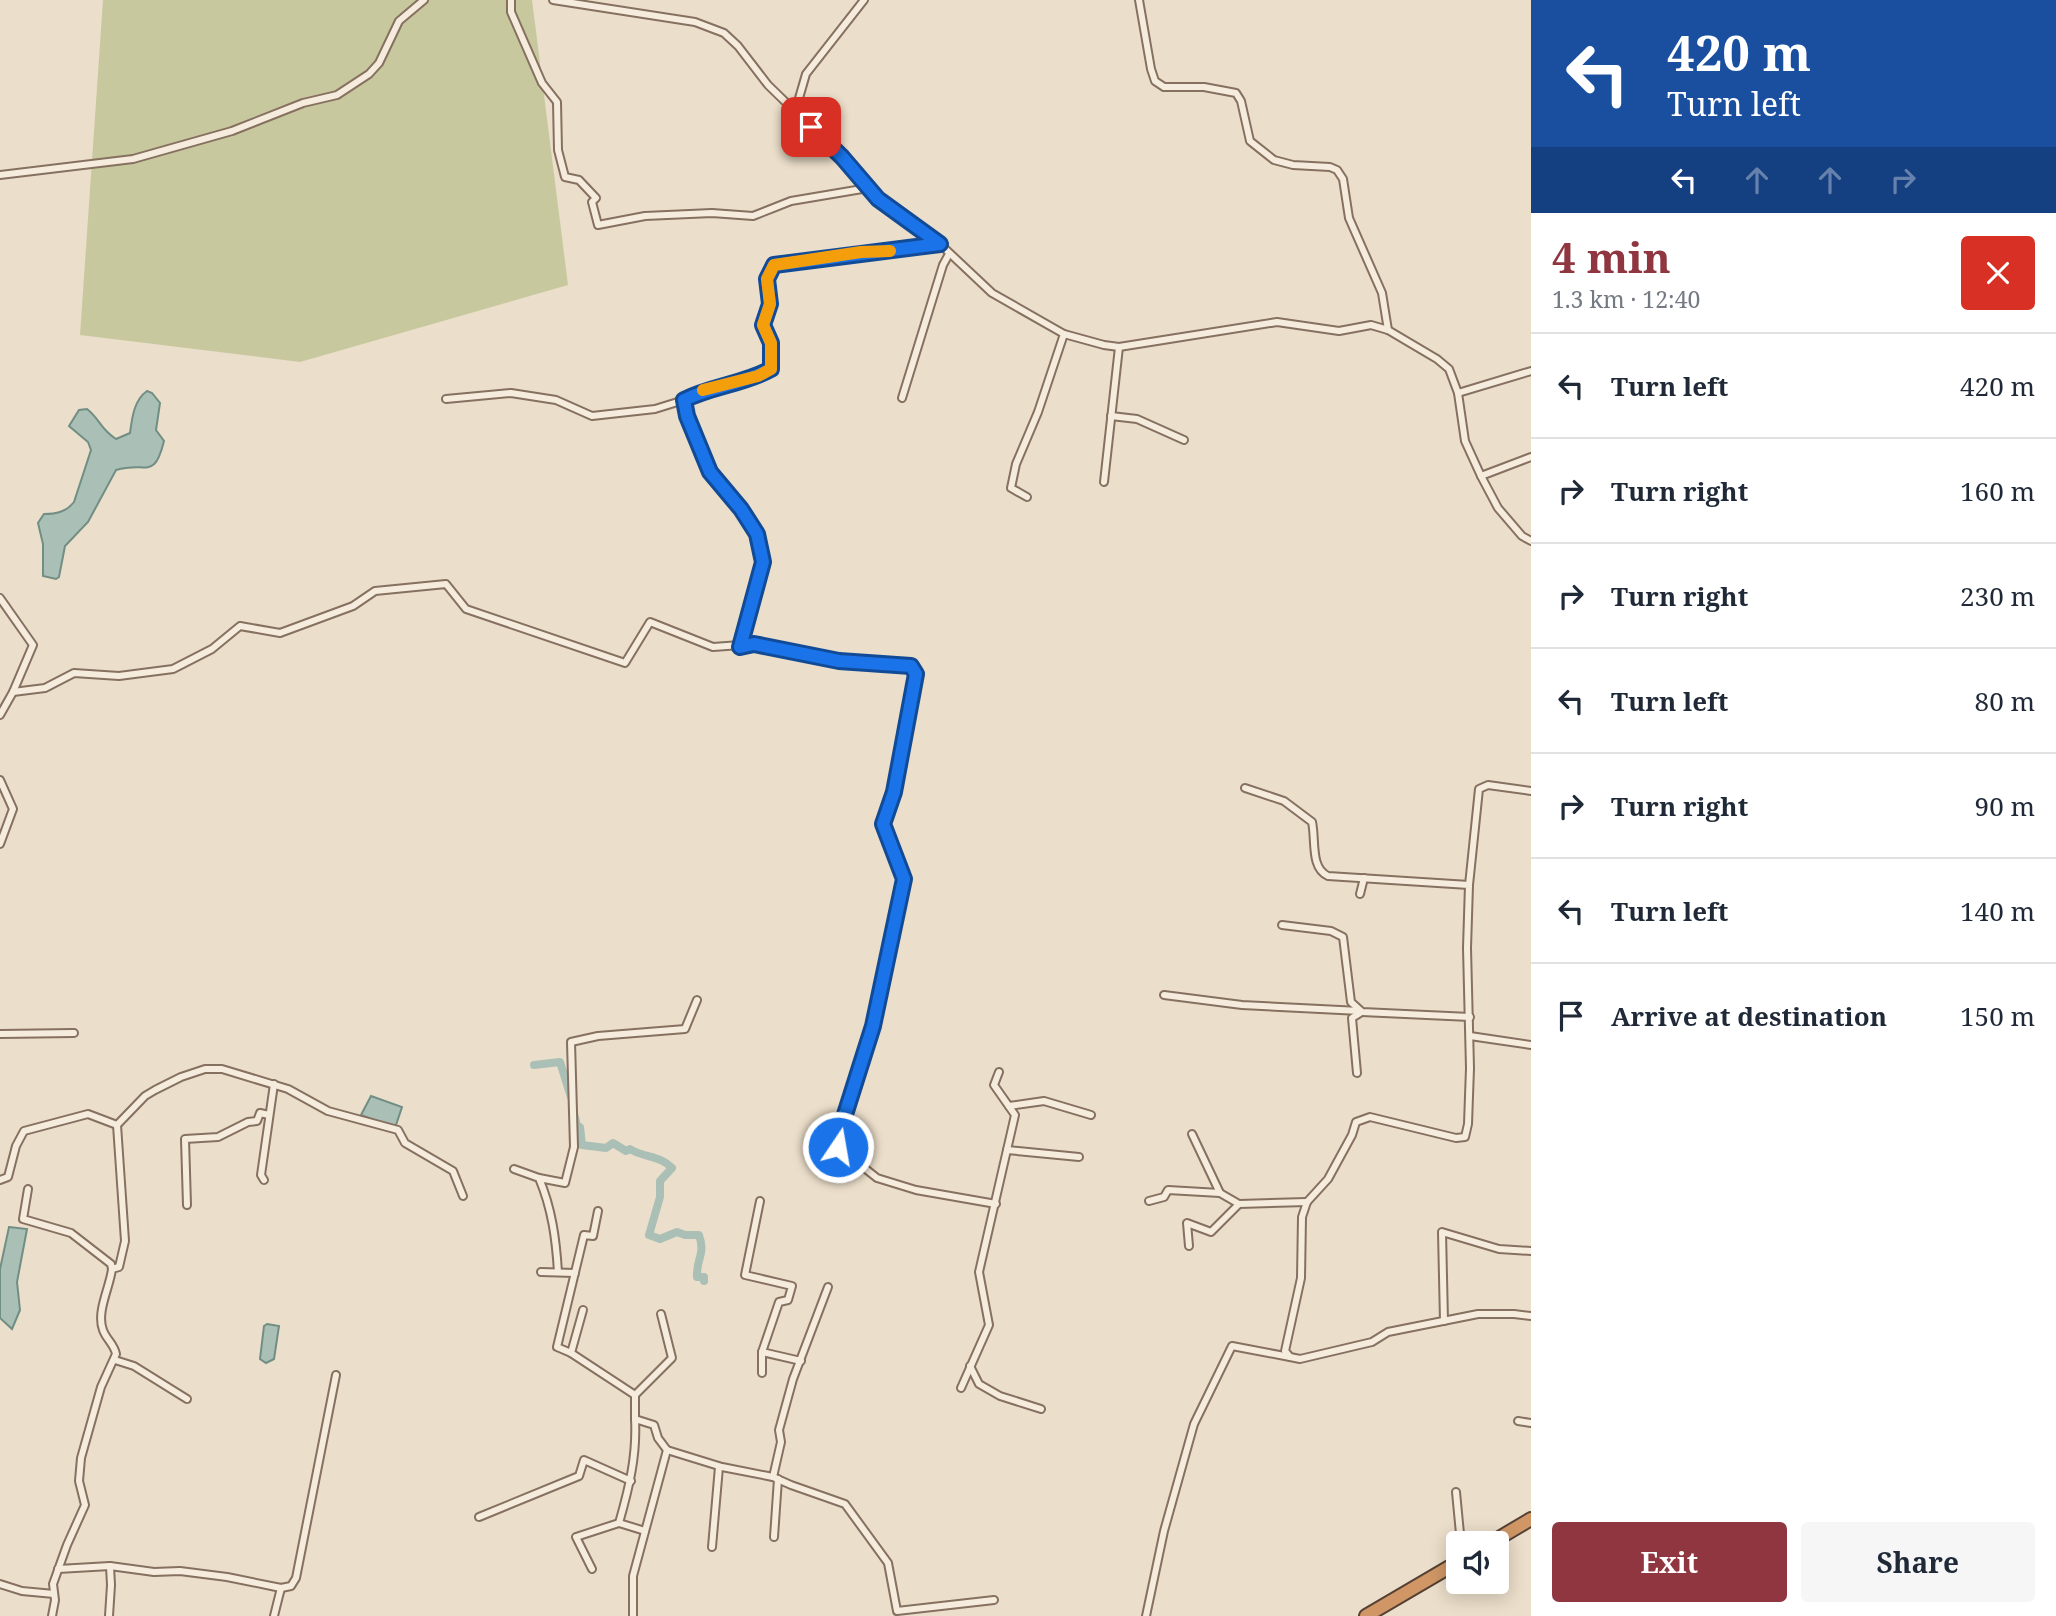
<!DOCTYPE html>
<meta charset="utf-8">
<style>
:root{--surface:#fff;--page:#f6f6f7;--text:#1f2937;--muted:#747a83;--line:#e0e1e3;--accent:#8f3640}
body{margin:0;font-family:"Noto Serif",serif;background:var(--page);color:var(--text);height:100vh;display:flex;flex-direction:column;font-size:26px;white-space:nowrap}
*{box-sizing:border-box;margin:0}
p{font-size:23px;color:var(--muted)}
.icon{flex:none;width:38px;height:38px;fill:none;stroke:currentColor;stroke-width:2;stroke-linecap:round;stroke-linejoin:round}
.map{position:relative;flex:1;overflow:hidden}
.sheet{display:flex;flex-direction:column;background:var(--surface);width:525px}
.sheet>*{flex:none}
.hud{background:#1a4fa0;color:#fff;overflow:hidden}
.buttons{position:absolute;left:1446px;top:1531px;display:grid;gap:14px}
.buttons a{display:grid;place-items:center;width:63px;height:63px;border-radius:7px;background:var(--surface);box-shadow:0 4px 18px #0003;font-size:35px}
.pin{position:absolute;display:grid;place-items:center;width:60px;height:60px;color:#fff;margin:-30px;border-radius:14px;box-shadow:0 4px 10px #0006}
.me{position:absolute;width:77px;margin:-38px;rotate:12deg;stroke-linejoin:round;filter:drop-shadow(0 0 5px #0008)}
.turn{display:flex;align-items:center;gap:24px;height:147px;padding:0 21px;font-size:32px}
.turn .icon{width:91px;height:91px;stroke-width:2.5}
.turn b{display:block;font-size:49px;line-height:60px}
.lanes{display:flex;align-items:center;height:66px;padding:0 21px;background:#0003;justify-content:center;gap:35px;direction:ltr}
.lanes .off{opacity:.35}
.round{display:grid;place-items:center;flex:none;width:74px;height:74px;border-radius:7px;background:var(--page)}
.summary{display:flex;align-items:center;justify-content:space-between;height:119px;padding:0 21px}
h1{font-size:42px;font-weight:700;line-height:52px;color:var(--accent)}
.button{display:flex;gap:14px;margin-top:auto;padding:14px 21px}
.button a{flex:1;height:80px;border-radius:7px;background:var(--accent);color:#fff;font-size:28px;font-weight:700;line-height:80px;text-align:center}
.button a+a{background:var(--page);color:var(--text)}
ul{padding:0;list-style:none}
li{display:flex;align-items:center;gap:21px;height:105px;padding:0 21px;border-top:2px solid var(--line)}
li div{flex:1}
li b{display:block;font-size:26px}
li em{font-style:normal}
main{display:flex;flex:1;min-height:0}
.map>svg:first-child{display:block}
.green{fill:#c8c89f}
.water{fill:#aac0b7;stroke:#718e84;stroke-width:2}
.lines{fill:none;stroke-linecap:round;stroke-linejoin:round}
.canal{stroke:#aac0b7;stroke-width:8}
.street-casing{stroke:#867060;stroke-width:10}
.highway-casing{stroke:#544034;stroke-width:16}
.street{stroke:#f6ecdd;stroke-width:6}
.highway{stroke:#d09665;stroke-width:12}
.route-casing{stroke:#114b97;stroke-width:18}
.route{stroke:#1a73e8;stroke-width:12}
.slow{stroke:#f59e0b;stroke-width:12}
</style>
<main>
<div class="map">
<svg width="1531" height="1616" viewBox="0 0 1531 1616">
<rect width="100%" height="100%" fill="#ebdeca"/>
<polygon class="green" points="103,0 532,0 568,285 300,362 80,335"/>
<g class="water">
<path d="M147 391 152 393 160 403 156 430 164 441C154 481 147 461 116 470L88 522 65 546 59 577 56 579 43 576V544L38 523 44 514C56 514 66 512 74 502L91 450 88 442 69 426 79 410 87 409C100 419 100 429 116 439L130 433C132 418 134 400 147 391Z"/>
<polygon points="371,1096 402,1107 395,1128 361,1115"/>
<polygon points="9,1227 27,1229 17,1282 20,1310 12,1329 0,1318 0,1269"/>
<polygon points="267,1324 279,1326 274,1359 266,1363 260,1359 264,1326"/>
</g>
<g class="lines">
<g class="canal">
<polyline points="534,1065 560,1062 571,1097"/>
<path d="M575 1117 577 1126 580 1127 582 1145 606 1148 613 1143 626 1151 630 1149C644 1158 660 1155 672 1168L660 1181V1197L649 1235 660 1239 677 1232 685 1235H699C706 1255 696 1258 697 1277H704V1281"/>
</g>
<g class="street-casing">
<g id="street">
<polyline points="511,0 511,12 542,83 557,102 558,150 565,177 579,180 596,198 592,202 598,225 645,216 712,213 753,216 791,201 868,188"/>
<polyline points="553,0 695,22 724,33 738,46 768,85 842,157 878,199 940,244 992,293 1064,334 1104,345 1119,347 1277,322 1339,331 1371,325 1388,330 1437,359 1449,369 1458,393 1465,441 1481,476 1498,508 1522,536 1531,541"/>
<polyline points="1139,0 1151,69 1155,81 1164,87 1204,87 1236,93 1241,101 1250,141 1274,160 1293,165 1330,167 1337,170 1343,179 1349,218 1382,293 1388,330"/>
<polyline points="795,112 806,74 864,0"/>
<polyline points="0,175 133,159 232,131 303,103 337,95 369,74 379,63 399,21 424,0"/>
<polyline points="1458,393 1531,371"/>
<polyline points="902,398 943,265 949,254"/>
<polyline points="446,399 511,393 556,400 592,416 655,409 684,400 703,390 758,376 771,369 771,343 763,325 770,304 767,279 774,265 940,244"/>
<polyline points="684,400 687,416 710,472 741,509 757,534 763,562 740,647"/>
<polyline points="1111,416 1137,419 1184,440"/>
<polyline points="1481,476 1531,457"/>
<polyline points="1104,482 1119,347"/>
<polyline points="1027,497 1011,488 1016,464 1038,412 1064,334"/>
<polyline points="0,598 33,645 13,692 0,715"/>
<polyline points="13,692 45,688 74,673 119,676 173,669 212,649 240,626 280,633 353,606 375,591 446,584 466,609 625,663 650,622 713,647 754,644 839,661 911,666 916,674 894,792 883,824 904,879 873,1026 842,1124 838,1147 877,1178 916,1190 996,1204"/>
<polyline points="0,780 13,809 0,844"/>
<path d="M1245 788 1284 801 1312 822C1316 840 1310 868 1328 876L1469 885 1467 948 1470 1068 1468 1124 1465 1137 1456 1138 1370 1117 1356 1122 1352 1135 1328 1179 1307 1202 1302 1217 1301 1278 1285 1351 1290 1357 1300 1359 1372 1342 1388 1332 1478 1314H1514L1531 1316"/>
<polyline points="1469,885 1479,789 1488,785 1531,791"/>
<polyline points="1360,894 1364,878"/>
<polyline points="1282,925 1331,931 1343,937 1351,1002 1362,1012 1470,1017"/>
<polyline points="1164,995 1242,1005 1360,1011"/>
<polyline points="0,1034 74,1033"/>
<polyline points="1470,1036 1531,1045"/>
<polyline points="1357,1073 1352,1018 1360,1013"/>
<polyline points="1009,1106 1044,1101 1091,1115"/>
<polyline points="117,1125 145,1096 155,1090 181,1077 205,1069 222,1069 288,1089 328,1111 398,1130 405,1143 453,1171 463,1196"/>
<polyline points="1192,1134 1220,1193"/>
<polyline points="1007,1150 1079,1157"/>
<path d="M514 1169 539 1178C552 1209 556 1239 558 1272"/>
<polyline points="539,1178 565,1183 574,1147 571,1042 598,1036 685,1029 697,1000"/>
<polyline points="0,1180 8,1177 16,1146 24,1131 88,1114 117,1125"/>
<polyline points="264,1180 261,1175 274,1084"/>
<polyline points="28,1189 23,1219 71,1233 111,1264 112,1269"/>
<polyline points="760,1201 745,1275 792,1286 788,1300 779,1302 762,1352 801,1361"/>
<polyline points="1149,1201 1164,1197 1168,1190 1220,1193 1239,1204 1211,1232 1187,1223 1189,1246"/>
<polyline points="1239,1204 1307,1202"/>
<polyline points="187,1205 185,1139 218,1137 248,1122 257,1121 260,1113 269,1115"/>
<polyline points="541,1272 575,1273"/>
<polyline points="583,1310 571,1353 635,1395 635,1419"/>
<polyline points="1444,1321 1442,1232 1499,1249 1531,1251"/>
<polyline points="571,1353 557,1347 584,1235 593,1236 598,1211"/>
<polyline points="115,1360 134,1366 187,1399"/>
<polyline points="970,1366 979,1384 1000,1396 1041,1409"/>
<polyline points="762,1373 762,1352"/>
<polyline points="961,1388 989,1325 979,1272 1015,1115 994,1085 999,1072"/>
<polyline points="635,1395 672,1358 661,1314"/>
<polyline points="1518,1421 1531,1423"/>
<polyline points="773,1477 781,1442 779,1430 793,1379 828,1287"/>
<polyline points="1456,1492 1461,1544"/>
<polyline points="479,1517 579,1476 584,1460 631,1481"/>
<path d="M645 1531 619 1523C629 1488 637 1456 635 1419L654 1425 658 1438 667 1450 722 1467 773 1477 791 1485 845 1504 888 1563 897 1611 994 1600"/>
<polyline points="774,1537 778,1479"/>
<polyline points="712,1547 719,1467"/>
<polyline points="58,1569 110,1566 154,1572 180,1571 227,1577 281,1588 291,1586 296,1578 336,1375"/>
<polyline points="592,1569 576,1537 619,1523"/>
<polyline points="0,1584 22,1591 54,1594"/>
<path d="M52 1616 55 1600 53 1584 67 1545 85 1505 79 1481 81 1458 101 1387 116 1354C114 1344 106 1339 103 1330 96 1312 110 1287 112 1269L119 1267 125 1241 117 1125"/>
<polyline points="109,1616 111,1585 110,1566"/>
<polyline points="274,1616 281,1588"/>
<polyline points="633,1616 633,1576 667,1450"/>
<polyline points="1146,1616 1164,1531 1194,1424 1232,1346 1290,1357"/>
</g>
</g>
<g class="highway-casing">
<g id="highway">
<polyline points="1489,1544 1531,1519"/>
<polyline points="1366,1616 1458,1562"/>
</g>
</g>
<use href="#street" class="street"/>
<use href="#highway" class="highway"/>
</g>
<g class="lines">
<g class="route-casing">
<path id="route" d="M811 127 842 157 878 199 940 244 774 265 767 279 770 304 763 325 771 343V369C744 384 712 386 684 400L687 416 710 472 741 509 757 534 763 562 740 647 754 644 839 661 911 666 916 674 894 792 883 824 904 879 873 1026 842 1124 838 1147"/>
</g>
<use href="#route" class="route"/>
<polyline class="slow" points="703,390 758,376 771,369 771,343 763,325 770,304 767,279 774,265 861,252 890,251"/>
</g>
</svg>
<div class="buttons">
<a><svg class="icon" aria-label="sound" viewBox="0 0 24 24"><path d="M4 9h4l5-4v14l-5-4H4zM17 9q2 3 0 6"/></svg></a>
</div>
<div class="pin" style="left:811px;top:127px;background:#d93025"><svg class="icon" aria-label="arrive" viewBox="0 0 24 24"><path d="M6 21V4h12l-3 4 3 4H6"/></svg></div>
<svg class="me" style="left:838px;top:1147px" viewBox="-20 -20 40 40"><circle r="17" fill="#1a73e8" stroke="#fff" stroke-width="3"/><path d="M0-11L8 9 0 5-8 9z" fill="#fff"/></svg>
</div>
<section class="sheet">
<div class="hud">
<div class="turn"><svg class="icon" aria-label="left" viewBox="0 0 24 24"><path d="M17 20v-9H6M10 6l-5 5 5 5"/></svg><div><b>420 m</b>Turn left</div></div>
<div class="lanes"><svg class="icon" aria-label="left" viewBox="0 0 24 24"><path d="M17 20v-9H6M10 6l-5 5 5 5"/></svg><svg class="icon off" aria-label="ahead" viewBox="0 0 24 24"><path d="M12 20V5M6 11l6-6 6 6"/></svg><svg class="icon off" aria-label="ahead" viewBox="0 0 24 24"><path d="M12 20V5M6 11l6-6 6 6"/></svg><svg class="icon off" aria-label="right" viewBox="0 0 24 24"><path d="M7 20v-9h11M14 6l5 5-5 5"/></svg></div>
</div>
<div class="summary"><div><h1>4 min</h1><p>1.3 km · 12:40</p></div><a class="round" style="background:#d93025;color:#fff"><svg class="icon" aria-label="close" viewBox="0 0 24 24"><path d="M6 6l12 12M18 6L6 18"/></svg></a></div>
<ul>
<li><svg class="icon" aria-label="left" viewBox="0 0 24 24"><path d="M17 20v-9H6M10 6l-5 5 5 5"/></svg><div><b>Turn left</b></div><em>420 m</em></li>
<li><svg class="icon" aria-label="right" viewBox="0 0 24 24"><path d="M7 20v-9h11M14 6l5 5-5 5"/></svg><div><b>Turn right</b></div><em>160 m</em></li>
<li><svg class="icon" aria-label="right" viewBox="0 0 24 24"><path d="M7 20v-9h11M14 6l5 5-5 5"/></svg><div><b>Turn right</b></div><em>230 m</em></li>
<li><svg class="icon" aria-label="left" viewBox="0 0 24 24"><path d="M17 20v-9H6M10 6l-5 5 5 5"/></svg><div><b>Turn left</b></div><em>80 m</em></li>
<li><svg class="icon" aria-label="right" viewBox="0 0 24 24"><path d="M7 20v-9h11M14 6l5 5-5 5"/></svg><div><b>Turn right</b></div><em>90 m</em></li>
<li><svg class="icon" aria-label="left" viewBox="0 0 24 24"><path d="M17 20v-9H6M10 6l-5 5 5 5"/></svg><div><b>Turn left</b></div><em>140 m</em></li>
<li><svg class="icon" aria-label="arrive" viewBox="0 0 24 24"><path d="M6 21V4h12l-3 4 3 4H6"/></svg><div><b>Arrive at destination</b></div><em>150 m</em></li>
</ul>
<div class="button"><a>Exit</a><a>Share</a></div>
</section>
</main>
